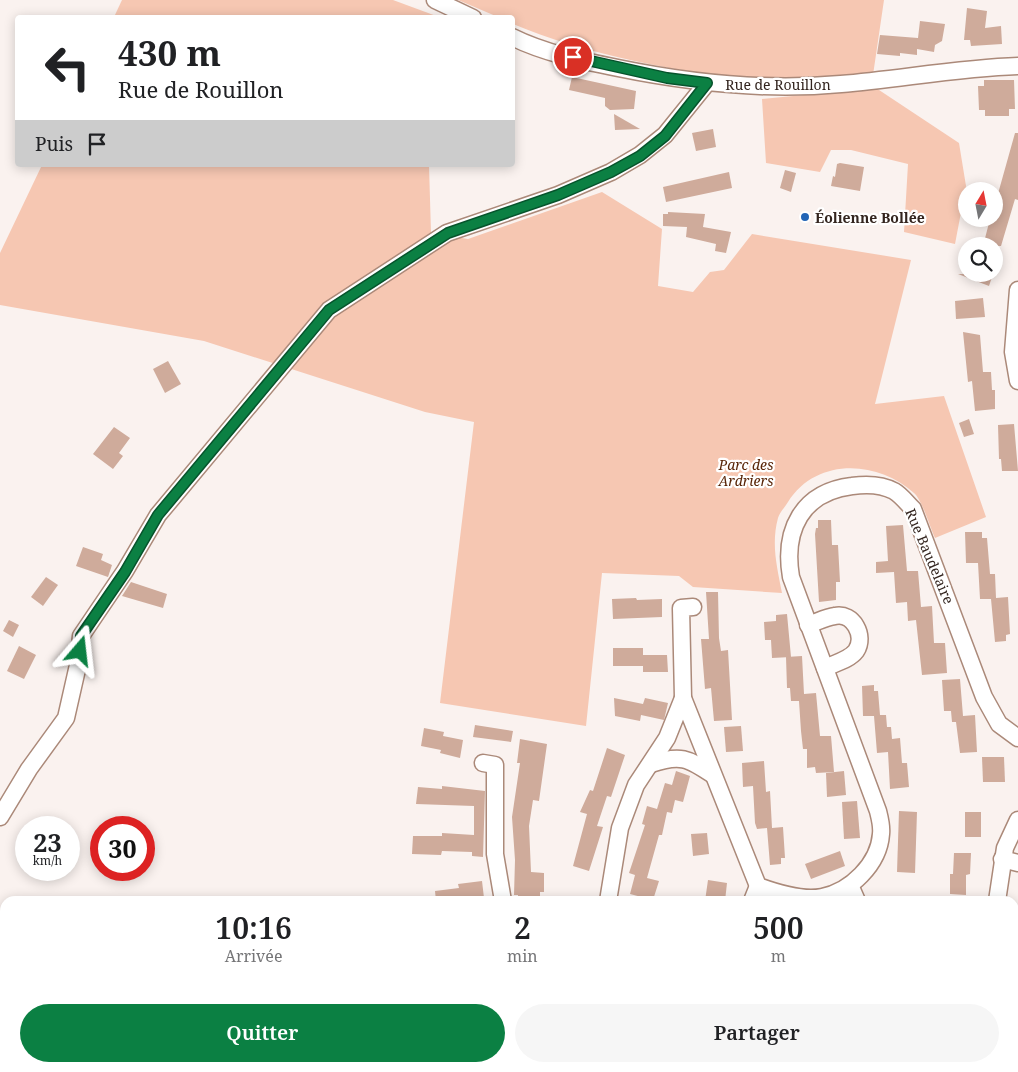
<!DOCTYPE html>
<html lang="fr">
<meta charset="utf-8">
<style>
:root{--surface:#fff;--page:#f6f6f6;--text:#202124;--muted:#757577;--accent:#0b8043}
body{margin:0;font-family:"Noto Serif",serif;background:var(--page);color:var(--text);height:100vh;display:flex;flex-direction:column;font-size:19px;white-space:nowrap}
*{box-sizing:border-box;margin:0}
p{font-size:16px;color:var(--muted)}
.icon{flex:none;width:28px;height:28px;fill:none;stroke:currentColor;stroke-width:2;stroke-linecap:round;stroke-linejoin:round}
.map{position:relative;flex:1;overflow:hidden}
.side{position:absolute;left:0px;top:896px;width:1019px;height:176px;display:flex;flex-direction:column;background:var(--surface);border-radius:15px 15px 0 0;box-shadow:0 2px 12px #0003}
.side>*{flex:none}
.banner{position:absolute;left:15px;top:15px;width:500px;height:152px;border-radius:5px;box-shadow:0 2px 12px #0003;background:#fff;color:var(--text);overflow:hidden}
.needle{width:32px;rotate:10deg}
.fabs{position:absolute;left:958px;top:182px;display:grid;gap:10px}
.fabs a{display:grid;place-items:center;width:45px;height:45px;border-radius:50%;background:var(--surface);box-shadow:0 2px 12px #0003;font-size:25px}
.speed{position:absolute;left:15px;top:816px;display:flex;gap:10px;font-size:25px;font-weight:700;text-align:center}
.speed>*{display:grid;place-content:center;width:65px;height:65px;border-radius:50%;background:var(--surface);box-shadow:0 2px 12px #0003;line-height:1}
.speed small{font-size:12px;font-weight:400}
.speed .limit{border:8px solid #d22;background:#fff;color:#111}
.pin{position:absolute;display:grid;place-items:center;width:42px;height:42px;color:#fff;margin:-21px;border:2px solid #fff;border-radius:50%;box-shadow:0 1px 5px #0007}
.me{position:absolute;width:55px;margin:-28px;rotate:17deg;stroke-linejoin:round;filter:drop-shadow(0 0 4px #0008)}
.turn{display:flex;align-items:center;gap:18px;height:105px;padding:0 20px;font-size:22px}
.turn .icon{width:65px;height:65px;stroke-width:2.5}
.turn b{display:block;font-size:35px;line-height:42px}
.then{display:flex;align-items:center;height:48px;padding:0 20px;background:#0003;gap:10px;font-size:19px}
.eta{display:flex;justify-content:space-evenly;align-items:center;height:85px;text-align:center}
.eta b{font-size:30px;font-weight:600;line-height:35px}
.cta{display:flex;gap:10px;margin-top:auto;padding:10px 20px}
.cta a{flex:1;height:58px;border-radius:30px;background:var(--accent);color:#fff;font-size:20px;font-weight:600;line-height:58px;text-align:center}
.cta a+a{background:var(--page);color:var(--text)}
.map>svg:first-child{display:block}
.green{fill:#f6c7b2}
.building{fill:#cfab9b}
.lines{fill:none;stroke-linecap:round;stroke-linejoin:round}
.street-casing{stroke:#ab8979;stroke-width:19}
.street{stroke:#fff;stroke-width:16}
.route-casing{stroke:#07532c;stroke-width:12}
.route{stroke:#0b8043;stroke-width:9}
.poi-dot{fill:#2264b5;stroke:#fff;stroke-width:2}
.labels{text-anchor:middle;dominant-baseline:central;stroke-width:4.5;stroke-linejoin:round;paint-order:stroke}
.street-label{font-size:14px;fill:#33251f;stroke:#fff}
.poi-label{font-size:14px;font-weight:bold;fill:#33251f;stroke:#fff;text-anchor:start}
.park-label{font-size:14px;font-style:italic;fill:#592507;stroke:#fff}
</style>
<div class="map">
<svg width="1018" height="1072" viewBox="0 0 1018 1072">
<rect width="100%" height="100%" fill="#faf2ef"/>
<g class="green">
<polygon points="122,0 393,0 439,17 114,17"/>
<path d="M458 0H884L873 75C848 77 823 79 797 80 712 81 591 57 513 24L512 18 498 17Z"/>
<polygon points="876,88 959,143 966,186 955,244 904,232 908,164 851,150 831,150 820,172 766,163 762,99"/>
<path d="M42 165H429L431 233 468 239 602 192 662 229 658 286 693 292 710 272 724 270 752 234 911 260 875 404 944 396 986 517 935 538C930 527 922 500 914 493 878 460 816 457 788 502 785 507 780 512 778 518 771 544 777 567 782 593L693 587 679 576 602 573 586 726 440 703 474 422 425 412 204 341 0 305V253Z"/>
</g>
<g class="building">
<polygon points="967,8 987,11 985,28 1001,26 1002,44 971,46 970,40 964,40"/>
<polygon points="920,21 945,24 942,41 935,45 934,52 917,49 917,55 900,53 900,56 877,54 880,35 918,38"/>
<polygon points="572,77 636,91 634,109 610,110 605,106 605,98 569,90"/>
<polygon points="984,80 1014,80 1015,109 1009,109 1009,116 985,116 985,110 979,110 978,86 984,86"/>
<polygon points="614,114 640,129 615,130"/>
<polygon points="713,129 716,147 696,151 692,133"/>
<polygon points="1015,133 1018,133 1018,200 1015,199 1001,246 983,246 990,219 994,219 994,208"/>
<polygon points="840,163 864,167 860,191 831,186 833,176 835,177 837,164"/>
<polygon points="785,170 796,173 791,192 780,188"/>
<polygon points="729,172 732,188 666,202 663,187"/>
<polygon points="668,212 705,214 703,227 731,232 726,253 715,251 716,244 686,237 687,227 663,226 663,214 668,214"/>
<polygon points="958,274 993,274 989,286"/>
<polygon points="983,298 985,317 956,319 955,301"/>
<polygon points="963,332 980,335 983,372 991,372 992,390 995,390 995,409 975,411 972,381 968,382"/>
<polygon points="168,361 181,384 165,393 153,369"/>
<polygon points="969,419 974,434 964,437 959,423"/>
<polygon points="1014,424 1018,471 1002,471 1001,459 999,459 998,425"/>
<polygon points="114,427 130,438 119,453 123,456 113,469 93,454"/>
<polygon points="818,520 831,520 832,545 838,545 840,582 836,582 836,600 819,602 815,534 816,528 818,528"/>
<polygon points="903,525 907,571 918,571 921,607 932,606 934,643 945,643 947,673 922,675 916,620 908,621 907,602 896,603 894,572 876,573 876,562 888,561 886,526"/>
<polygon points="965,532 982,532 982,538 987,538 990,574 995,574 996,598 1008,597 1010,634 1006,635 1006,641 995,642 991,599 980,599 978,563 966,563"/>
<polygon points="83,547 103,554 101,560 112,565 108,577 76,566"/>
<polygon points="46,577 58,585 43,606 31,597"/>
<polygon points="131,582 167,594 163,608 122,596"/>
<polygon points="706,592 718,592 719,638 721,651 728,650 732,720 714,721 711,688 705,689 701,639 709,639"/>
<polygon points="636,598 637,600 662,599 662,617 613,619 612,599"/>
<polygon points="787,614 791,657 772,658 771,640 765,640 764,622 776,621 776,615"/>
<polygon points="9,620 19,625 13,637 3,631"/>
<polygon points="19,646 36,655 24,679 7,671"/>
<polygon points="613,648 643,648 643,655 667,655 668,672 643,672 643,666 613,666"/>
<polygon points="802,656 804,694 816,693 820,736 831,736 834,772 816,773 815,767 807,768 807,749 803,749 801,731 799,701 791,701 790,688 787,688 786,657"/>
<polygon points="960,679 963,716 975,715 977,752 960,753 956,722 952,722 951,711 944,711 942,680"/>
<polygon points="874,685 874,691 878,691 880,715 886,715 887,727 891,727 892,739 900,738 902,763 907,763 909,787 890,789 888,752 877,753 874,716 877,716 863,716 862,686"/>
<polygon points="614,698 643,704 645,698 668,703 664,720 641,715 640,721 615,716"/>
<polygon points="475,725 513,731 511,742 473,737"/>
<polygon points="741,726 743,751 726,752 724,727"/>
<polygon points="424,728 444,732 443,736 463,740 460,758 440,753 441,750 421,746"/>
<polygon points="520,739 547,744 539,801 533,800 529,826 531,872 544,873 544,892 540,892 540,901 518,901 518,895 514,895 515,860 512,817 520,763 517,763"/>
<polygon points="607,748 625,755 611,797 607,796 597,826 603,827 589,871 573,866 587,814 580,812 590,790 593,791"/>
<polygon points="982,757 1004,757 1005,782 983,782"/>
<polygon points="764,761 766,792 770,791 772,828 783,827 785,858 781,858 781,864 770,865 767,828 757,829 755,823 753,786 743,787 742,763"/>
<polygon points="676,771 690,776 683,802 675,800 672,813 667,812 662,835 659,835 647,878 659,881 653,900 630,894 635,875 629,873 645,825 642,824 647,806 657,809 665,783 672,785"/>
<polygon points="844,771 846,795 827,797 826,773"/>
<polygon points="442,786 485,791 483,857 472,856 472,852 442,851 441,855 412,854 413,836 442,836 442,833 474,835 474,806 416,804 418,787 442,789"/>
<polygon points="857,801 860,838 844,839 842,802"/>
<polygon points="899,811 917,812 915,873 897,872"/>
<rect x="965" y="812" width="16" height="25"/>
<polygon points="707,833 709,854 693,856 691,834"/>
<polygon points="840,851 845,866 811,879 805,864"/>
<polygon points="954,853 971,853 970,874 966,875 966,895 950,894 950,874 953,874"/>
<polygon points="708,880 727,883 725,901 705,901"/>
<polygon points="482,881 484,898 436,901 435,891 459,888 458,884"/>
</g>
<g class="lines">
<g class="street-casing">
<g id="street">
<polyline points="435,0 473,18"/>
<path d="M512 37C544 53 583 61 618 68 691 83 766 91 841 84 900 79 959 68 1018 66"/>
<polyline points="1018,290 1013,352 1018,381"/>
<path d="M693 607 681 608 683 698 758 886C777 893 802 901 822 897 850 892 879 864 881 834 882 826 880 819 878 811L791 577C783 530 802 492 852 486 866 484 881 484 894 491 901 495 907 503 913 509L984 697 999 724 1018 738"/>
<path d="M808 625C817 622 826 617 835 616 853 612 866 636 856 651 849 660 835 663 825 668"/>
<polyline points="483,763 495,765 495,854 503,901"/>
<path d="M651 764C680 754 688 758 713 775"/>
<polyline points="0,817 29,769 66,718 78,665 81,636 125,571 158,515 329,310 447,233 558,195 611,172 640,155 665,135 707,83"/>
<polyline points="1002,859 1018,863"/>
<polyline points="850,885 857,901"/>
<polyline points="608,901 620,828 636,785 667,738 683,698"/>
<polyline points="752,901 758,886"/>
<polyline points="997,901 1005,848 1018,820"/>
<polyline points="0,1007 5,1010"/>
<polyline points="105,1068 111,1072"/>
<polyline points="501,1068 502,1071"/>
<polyline points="730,1072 730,1068"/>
</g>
</g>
<use href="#street" class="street"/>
</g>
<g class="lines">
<g class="route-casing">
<polyline id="route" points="80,651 81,636 125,572 158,515 329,310 448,233 558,195 611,172 640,156 665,136 707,83 667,78 573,57"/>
</g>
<use href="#route" class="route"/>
</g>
<circle class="poi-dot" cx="805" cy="217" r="5"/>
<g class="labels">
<g class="street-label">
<text x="778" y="84">Rue de Rouillon</text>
<text transform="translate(930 556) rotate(67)">Rue Baudelaire</text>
</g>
<g class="poi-label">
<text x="815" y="217">Éolienne Bollée</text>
</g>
<g class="park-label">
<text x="746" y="464">Parc des<tspan x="746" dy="16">Ardriers</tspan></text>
</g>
</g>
</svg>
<div class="fabs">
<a><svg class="needle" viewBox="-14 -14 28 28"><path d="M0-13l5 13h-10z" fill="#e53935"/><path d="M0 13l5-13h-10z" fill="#757577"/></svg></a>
<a><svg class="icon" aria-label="search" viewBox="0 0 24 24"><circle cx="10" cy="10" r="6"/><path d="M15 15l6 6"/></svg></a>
</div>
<div class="speed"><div>23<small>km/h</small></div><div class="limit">30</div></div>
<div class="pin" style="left:573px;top:57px;background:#d93025"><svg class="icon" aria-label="arrive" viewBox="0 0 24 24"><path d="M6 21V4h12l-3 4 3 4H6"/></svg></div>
<svg class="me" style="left:80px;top:651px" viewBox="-20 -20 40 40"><path d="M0-17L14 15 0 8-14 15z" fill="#0b8043" stroke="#fff" stroke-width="4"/></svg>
<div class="banner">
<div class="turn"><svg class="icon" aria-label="left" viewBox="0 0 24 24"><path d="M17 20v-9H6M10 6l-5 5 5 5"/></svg><div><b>430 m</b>Rue de Rouillon</div></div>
<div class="then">Puis<svg class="icon" aria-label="arrive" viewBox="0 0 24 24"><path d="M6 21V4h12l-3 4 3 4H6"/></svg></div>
</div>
<section class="side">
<div class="eta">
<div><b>10:16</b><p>Arrivée</p></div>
<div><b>2</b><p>min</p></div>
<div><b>500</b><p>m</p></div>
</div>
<div class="cta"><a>Quitter</a><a>Partager</a></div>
</section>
</div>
